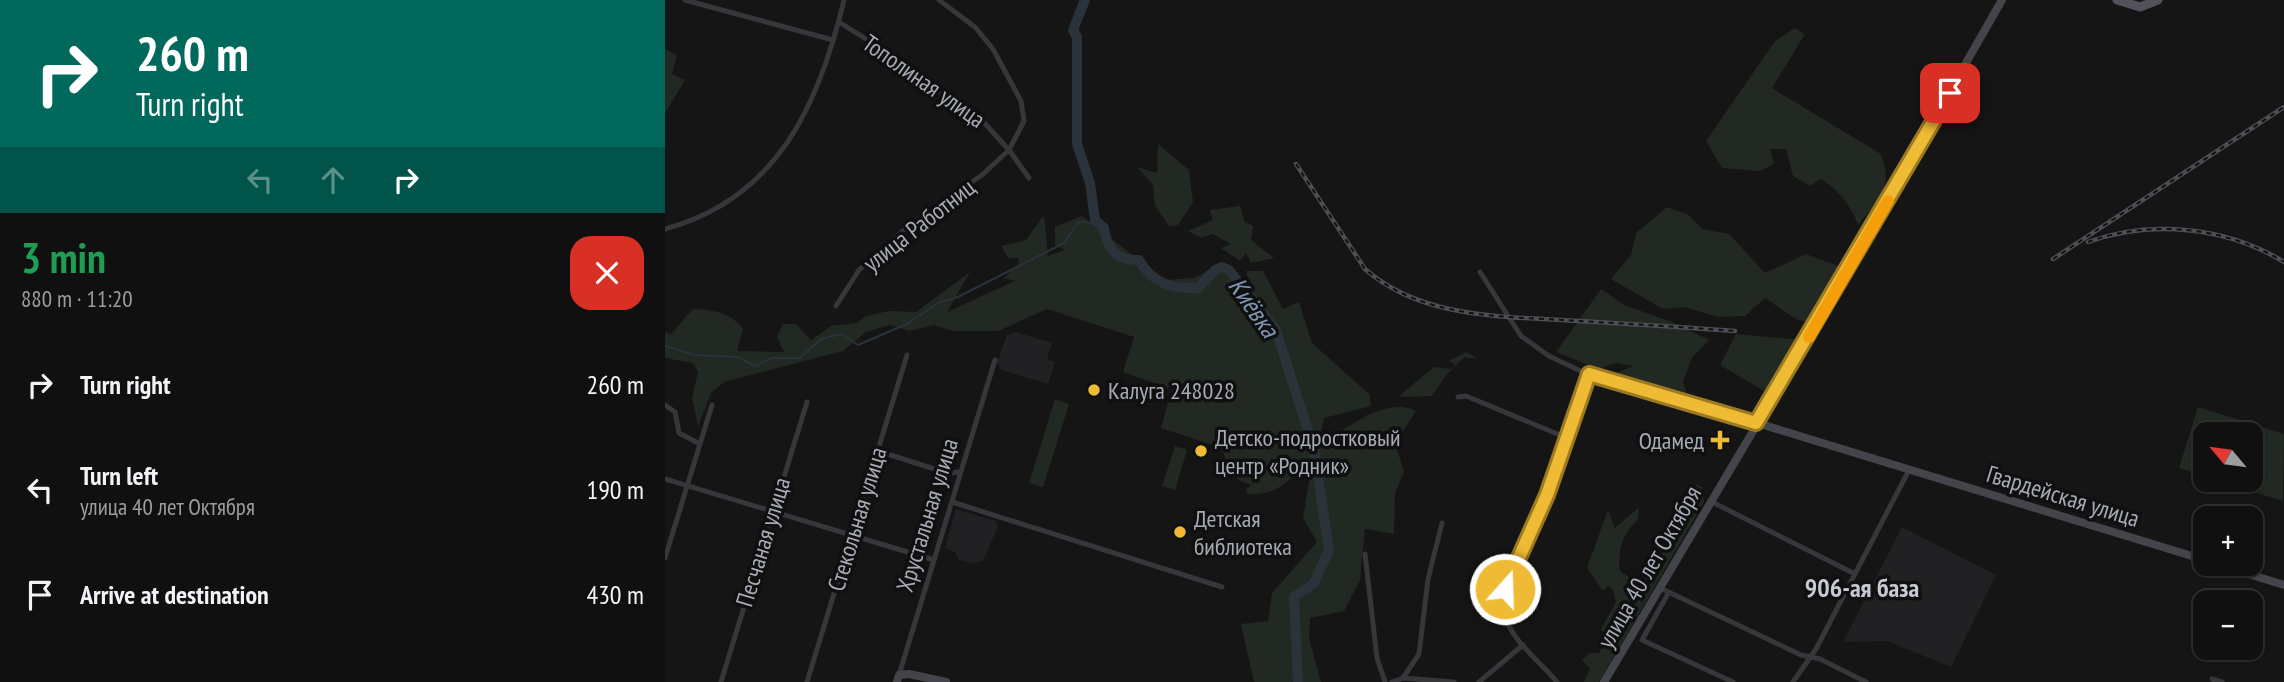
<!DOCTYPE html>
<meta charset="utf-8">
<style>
:root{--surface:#101010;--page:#1e1e1e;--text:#f1f3f6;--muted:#9c9d9f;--line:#303030}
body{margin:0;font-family:"PT Sans Narrow",sans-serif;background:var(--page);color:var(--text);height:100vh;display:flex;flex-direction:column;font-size:26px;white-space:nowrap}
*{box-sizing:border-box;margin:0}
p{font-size:23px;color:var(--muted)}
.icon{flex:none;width:38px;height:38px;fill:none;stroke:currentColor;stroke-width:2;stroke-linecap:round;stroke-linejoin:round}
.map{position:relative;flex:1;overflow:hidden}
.panel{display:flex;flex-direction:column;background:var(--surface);width:665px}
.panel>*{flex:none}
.banner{background:#00695c;color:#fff;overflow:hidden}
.needle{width:46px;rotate:299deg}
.tools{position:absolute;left:1528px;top:422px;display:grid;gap:14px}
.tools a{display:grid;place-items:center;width:70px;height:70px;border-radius:14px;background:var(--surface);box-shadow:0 2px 5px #0004,0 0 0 2px var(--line);font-size:35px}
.pin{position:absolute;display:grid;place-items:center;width:60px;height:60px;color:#fff;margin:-30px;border-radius:14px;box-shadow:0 4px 10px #0006}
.me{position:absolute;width:77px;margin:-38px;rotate:20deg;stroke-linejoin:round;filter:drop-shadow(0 0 5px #0008)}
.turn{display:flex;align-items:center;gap:24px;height:147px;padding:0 21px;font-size:32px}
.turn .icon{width:91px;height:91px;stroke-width:2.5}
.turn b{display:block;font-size:49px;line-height:60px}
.lanes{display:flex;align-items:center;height:66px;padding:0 21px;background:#0003;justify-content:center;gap:35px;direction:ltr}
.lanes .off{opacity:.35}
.round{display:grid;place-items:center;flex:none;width:74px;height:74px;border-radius:21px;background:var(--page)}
.headline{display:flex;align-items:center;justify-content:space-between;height:119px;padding:0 21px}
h1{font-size:42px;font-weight:600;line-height:52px;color:#1e9e55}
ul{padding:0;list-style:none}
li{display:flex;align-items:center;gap:21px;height:105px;padding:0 21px}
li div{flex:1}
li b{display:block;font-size:26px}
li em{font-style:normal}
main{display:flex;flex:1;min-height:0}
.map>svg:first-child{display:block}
.built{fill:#212123}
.green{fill:#212922}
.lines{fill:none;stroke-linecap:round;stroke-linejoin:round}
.stream{stroke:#2b333a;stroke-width:2}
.river{stroke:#2b333a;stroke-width:10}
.street{stroke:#36363b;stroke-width:5}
.secondary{stroke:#44454b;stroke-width:8}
.primary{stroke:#52535a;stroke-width:9}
.rail-casing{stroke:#4d4e54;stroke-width:4.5}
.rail{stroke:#101011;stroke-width:2;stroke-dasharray:5;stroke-linecap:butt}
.route-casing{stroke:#9b7a22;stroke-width:18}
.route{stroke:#efbb34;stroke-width:12}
.slow{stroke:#f59e0b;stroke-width:12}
.poi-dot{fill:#efbb34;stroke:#101011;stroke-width:2.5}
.labels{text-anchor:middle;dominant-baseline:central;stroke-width:7;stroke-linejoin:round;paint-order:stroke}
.street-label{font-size:24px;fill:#a7abb6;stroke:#101011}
.poi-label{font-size:24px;fill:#a7abb6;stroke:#101011;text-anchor:start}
.water-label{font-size:26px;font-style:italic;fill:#7e96b1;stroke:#101011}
.neighbourhood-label{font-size:26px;font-weight:bold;fill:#c8cad3;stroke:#101011}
</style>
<main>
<section class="panel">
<div class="banner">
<div class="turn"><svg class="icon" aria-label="right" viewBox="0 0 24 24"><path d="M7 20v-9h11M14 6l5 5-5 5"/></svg><div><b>260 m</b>Turn right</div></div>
<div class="lanes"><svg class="icon off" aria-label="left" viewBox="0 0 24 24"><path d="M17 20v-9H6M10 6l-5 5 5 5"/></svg><svg class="icon off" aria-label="ahead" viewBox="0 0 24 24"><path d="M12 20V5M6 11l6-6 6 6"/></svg><svg class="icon" aria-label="right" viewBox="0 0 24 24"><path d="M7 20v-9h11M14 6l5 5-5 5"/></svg></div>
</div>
<div class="headline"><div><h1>3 min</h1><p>880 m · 11:20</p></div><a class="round" style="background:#d93025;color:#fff"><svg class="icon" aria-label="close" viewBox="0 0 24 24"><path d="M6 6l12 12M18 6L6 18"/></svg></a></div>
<ul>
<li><svg class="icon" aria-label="right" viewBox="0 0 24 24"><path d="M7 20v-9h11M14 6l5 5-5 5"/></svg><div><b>Turn right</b></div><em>260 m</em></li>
<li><svg class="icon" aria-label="left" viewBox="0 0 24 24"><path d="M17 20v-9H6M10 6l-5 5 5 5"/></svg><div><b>Turn left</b><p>улица 40 лет Октября</p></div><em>190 m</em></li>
<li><svg class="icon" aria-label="arrive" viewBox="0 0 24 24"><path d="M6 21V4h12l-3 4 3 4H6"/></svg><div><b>Arrive at destination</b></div><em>430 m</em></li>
</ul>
</section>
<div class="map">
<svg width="1619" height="682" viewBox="0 0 1619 682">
<rect width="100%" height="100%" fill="#151516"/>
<g class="built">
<polygon points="351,332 387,343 382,359 390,362 383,384 336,370 332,362 342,335"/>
<polygon points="291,509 331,521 333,526 318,561 308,563 294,560 290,552 280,548"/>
<polygon points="1237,527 1331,575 1286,667 1222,641 1178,642"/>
</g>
<g class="green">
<path d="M1130 28 1140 34 1107 88 1216 154C1229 189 1214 199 1193 225 1185 204 1175 192 1156 179L1145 186 1128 176 1121 149H1105L1109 164 1095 171 1057 168 1041 141 1110 41Z"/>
<polygon points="0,49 12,55 7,74 20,80 0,113"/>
<polygon points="493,144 524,170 528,202 513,225 504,226 490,206 488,185 472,167 492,173"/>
<polygon points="575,206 580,222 588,226 586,240 609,258 586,263 581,253 575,261 556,248 566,244 547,234 536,238 523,231 548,220 545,210"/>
<polygon points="1002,207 1022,214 1038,229 1064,234 1100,273 1141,254 1173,266 1141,322 1131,319 1100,298 1080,316 1053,317 1019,307 998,309 946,279 966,255 971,233"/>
<path d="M379 215 383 256 400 250 390 245V227L417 216 500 280 529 278 554 264 580 291 585 288 581 271H598L618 309 634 302 647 343 705 395 706 406 659 418 655 435 661 441C683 427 722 396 751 411L730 443 739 472 730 493 729 534 700 529 695 580 679 611 645 618 644 638 656 682H589L576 624 603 621 607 593 652 542 638 518 645 475 639 463 631 464 633 471C619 487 604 496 582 494L581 489 586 485 574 480 564 470 557 448 496 428 507 389 458 372 469 337 382 309 333 331H288L269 325 244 331 225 325 201 332 178 351 59 382 46 393 33 426 27 398 33 372 28 363 0 358V332L6 334 28 309C49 310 64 312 78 328L72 351 119 352 112 337 118 324H131L146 340 166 326 192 323 201 316 224 311 251 312 305 272 282 312 350 281 339 278 353 264 354 258H343L336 246 361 240Z"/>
<polygon points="936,289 959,305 1004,321 1044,340 1027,358 1018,381 1023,399 950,374 968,366 951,363 933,369 891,352"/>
<polygon points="1071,334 1137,340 1104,394 1055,365"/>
<polygon points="801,352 814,359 799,357 782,374 767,396 733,397 769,367 786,369 790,365 784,361"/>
<polygon points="390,399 404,404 378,487 364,483"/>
<polygon points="1533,407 1619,434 1618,501 1550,480 1586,480 1586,434 1540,434 1540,476 1514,468"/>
<polygon points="510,446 522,450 510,490 497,486"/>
<path d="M1032 484 1037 487 1039 502 934 682H919L925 669 917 660 925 653H934L944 638 936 629 951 602 948 590 943 586 938 591 922 568 943 510 950 528 974 507 973 519C958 534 952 550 955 571L975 585 1003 545 995 536C1013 522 1018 502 1032 484Z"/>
</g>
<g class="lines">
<polyline class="stream" points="0,346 29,355 73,357 90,366 107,358 135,358 156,339 176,334 193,345 242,324 273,303 293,297 399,243 413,222 432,223"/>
<path class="river" d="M420 0 408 30 412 37V144L425 183 430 220 439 228C442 249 452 261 474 260 488 284 507 289 533 288L550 270 557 267 564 270 611 330 649 450 664 550 649 583 629 597 633 682"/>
<g class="street">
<polyline points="20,0 168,40"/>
<polyline points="174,22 231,58 291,104 314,117 344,150 364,178"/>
<path d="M0 229C112 199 154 105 179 0"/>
<polyline points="815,272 856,336 884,356 924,375 1092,423"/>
<polyline points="171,306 194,270 241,228 317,175 344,150 359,121 356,101 328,49 310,27 274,0"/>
<polyline points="793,397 801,396 902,438"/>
<polyline points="0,405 10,412 14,433 35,444"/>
<polyline points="213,451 282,473 295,472"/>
<polyline points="0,479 269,560"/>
<polyline points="1045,501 1190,574"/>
<polyline points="287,502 557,587"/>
<polyline points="700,554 712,658 720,682"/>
<polyline points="0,558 47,405"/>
<polyline points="995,588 1136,655 1155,659 1201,682"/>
<polyline points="1004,592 977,640 1068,682"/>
<polyline points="234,675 330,360"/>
<polyline points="738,678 754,654 763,579 777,523"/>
<polyline points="1547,679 1557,682"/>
<polyline points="56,682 142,402"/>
<polyline points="142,682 242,355"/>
<polyline points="727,682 738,678 789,682"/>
<polyline points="814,682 858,645"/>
<path d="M892 682C875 661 847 642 840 615 830 575 867 530 882 496 899 457 910 415 924 375"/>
<polyline points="1128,682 1151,649 1244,470"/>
</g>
<g class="secondary">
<polyline points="1092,423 1540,560"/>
<polyline points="1551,564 1619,585"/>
<polyline points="232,682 234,675 244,674 281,682"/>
<polyline points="939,682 1144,337 1337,0"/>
</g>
<polyline class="primary" points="1452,0 1475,7 1493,0"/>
<g class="rail-casing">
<g id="rail">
<path d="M631 164 700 269C758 320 841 316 914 321 966 324 1018 327 1070 331"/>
<path d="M1423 242C1486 219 1562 227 1619 262"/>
<polyline points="1388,259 1619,107"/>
</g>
</g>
<use href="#rail" class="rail"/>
</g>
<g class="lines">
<g class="route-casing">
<polyline id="route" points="840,589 882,495 924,374 1091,423 1285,93"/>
</g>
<use href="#route" class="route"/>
<polyline class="slow" points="1144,337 1223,201"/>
</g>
<g class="poi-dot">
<circle cx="429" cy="390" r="7"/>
<path d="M1051.5 429.5h7v7h7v7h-7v7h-7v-7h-7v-7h7z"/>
<circle cx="536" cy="451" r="7"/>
<circle cx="515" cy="532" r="7"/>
</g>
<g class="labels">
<g class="street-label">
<text transform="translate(259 81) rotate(35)">Тополиная улица</text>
<text transform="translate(254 225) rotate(-38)">улица Работниц</text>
<text transform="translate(1398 496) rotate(17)">Гвардейская улица</text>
<text transform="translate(262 515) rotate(-73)">Хрустальная улица</text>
<text transform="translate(192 519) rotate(-73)">Стекольная улица</text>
<text transform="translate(98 542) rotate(-73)">Песчаная улица</text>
<text transform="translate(984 567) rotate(-60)">улица 40 лет Октября</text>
</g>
<g class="poi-label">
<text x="443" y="390">Калуга 248028</text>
<text x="550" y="437">Детско-подростковый<tspan x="550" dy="28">центр «Родник»</tspan></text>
<text x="1039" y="440" text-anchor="end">Одамед</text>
<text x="529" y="518">Детская<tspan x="529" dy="28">библиотека</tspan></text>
</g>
<g class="water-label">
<text transform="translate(589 307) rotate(55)">Киёвка</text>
</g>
<g class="neighbourhood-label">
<text x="1197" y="587">906-ая база</text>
</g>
</g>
</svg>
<div class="tools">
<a><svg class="needle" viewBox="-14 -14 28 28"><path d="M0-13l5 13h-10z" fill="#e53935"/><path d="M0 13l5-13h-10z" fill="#9c9d9f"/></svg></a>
<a>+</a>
<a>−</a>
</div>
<div class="pin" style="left:1285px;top:93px;background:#d93025"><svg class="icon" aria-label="arrive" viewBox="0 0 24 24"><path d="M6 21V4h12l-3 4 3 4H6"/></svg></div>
<svg class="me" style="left:840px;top:589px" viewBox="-20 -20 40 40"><circle r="17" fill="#efbb34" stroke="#fff" stroke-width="3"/><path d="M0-11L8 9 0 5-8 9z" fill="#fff"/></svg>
</div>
</main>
